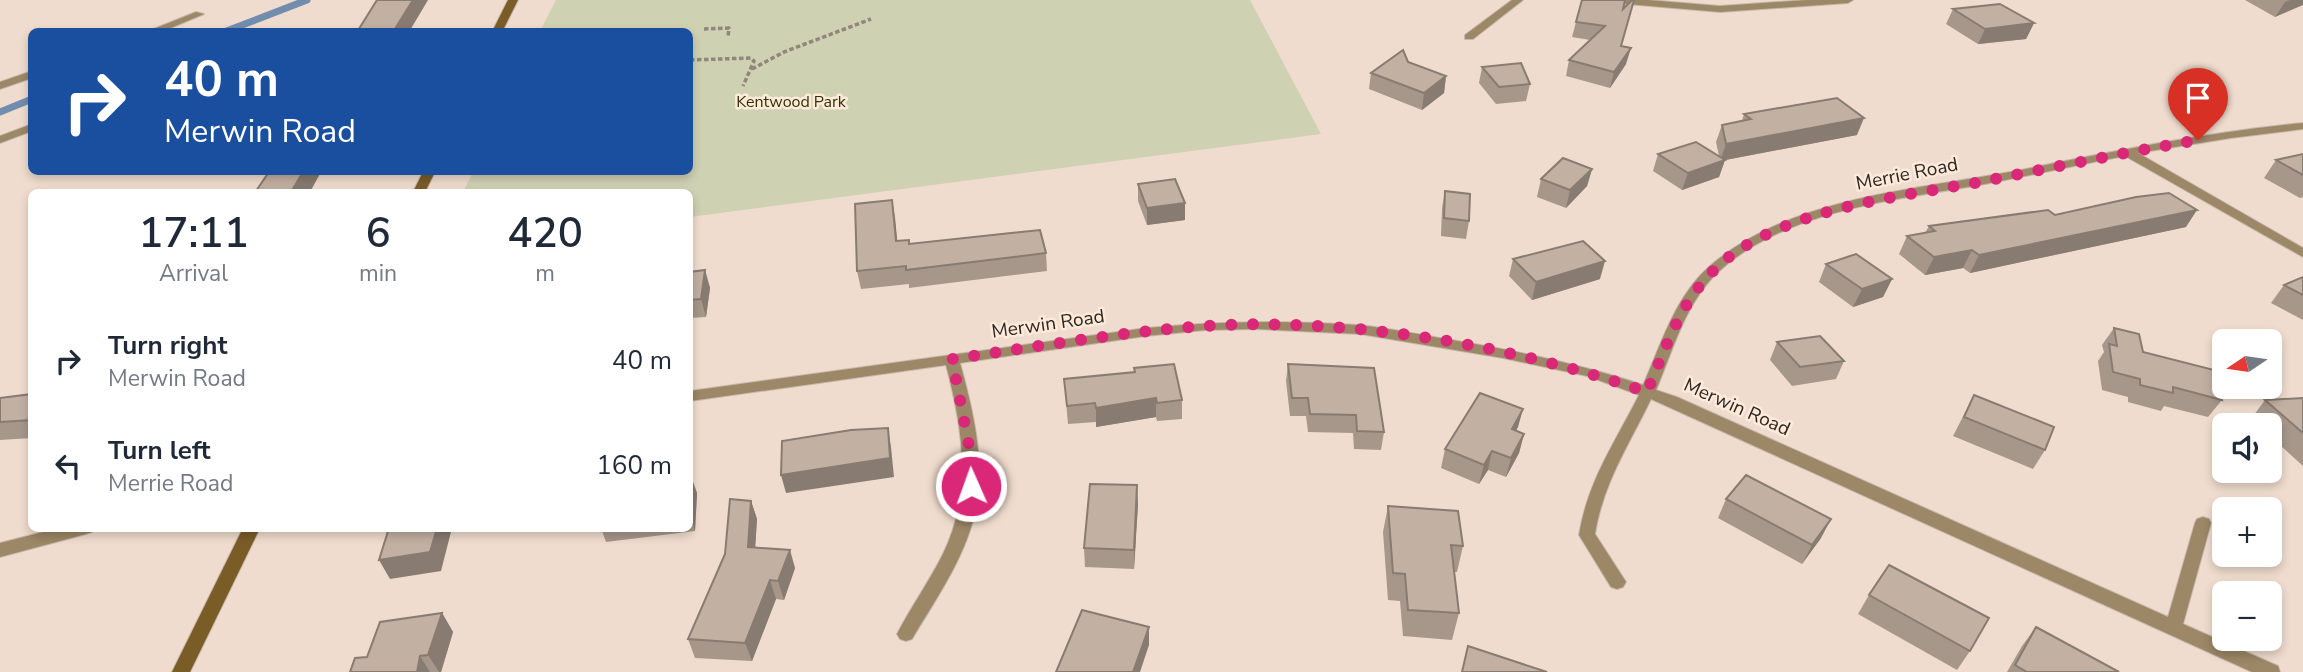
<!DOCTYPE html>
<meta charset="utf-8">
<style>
:root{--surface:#fff;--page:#f6f6f7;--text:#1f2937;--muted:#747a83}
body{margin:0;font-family:"Nunito Sans",sans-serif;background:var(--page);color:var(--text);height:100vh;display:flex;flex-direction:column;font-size:26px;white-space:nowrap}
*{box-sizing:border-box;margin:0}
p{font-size:23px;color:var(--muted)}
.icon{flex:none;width:38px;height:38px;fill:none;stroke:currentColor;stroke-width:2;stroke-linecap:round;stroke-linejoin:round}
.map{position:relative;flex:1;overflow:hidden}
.sheet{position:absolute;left:28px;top:189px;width:665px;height:343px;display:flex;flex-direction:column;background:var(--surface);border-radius:10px;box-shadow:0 4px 10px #0003}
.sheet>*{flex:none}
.banner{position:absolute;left:28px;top:28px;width:665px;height:147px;border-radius:10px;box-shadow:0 4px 10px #0003;background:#1a4fa0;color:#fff;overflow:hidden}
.needle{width:46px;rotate:257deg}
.buttons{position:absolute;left:2212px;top:329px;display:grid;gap:14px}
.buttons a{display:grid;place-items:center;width:70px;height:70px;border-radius:10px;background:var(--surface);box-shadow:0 4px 10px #0003;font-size:35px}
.pin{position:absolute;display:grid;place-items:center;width:60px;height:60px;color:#fff;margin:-72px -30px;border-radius:50% 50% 50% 0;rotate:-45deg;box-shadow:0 0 7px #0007}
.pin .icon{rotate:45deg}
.me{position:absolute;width:77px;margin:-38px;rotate:358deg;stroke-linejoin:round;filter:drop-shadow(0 0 5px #0008)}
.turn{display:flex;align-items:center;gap:24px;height:147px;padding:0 21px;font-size:32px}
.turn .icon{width:91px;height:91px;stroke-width:2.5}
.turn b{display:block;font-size:49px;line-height:60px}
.eta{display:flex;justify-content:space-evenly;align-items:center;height:119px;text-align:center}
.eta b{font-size:42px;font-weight:600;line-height:49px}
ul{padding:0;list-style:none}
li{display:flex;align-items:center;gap:21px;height:105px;padding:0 21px}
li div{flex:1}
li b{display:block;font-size:26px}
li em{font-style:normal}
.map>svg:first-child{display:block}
.green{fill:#cfd1b3}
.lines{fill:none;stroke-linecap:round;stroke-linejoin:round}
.stream{stroke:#718dad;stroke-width:7}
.lane-casing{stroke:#c8b8ac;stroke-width:2}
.street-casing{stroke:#c8b8ac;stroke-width:2}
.secondary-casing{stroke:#c8b8ac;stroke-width:2}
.path{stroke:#92857b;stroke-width:3.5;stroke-dasharray:4.5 2.5;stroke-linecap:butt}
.lane{fill:#9c8766;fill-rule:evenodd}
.street{fill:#9c8766;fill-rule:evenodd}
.secondary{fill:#7a5c27;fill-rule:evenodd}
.wall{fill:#a7978b}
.shaded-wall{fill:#887b71}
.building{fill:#c2b0a2;stroke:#887b71;stroke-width:2}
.route{stroke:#db2777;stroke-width:12;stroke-dasharray:0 21.6}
.labels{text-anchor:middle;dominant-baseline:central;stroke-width:5;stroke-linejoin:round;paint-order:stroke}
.far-park-label{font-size:16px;fill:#313200;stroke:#fdeadb}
.street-label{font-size:19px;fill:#2e2722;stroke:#fdeadb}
</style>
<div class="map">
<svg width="2303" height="672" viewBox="0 0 2303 672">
<rect width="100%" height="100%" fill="#efdcce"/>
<polygon class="green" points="556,0 1250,0 1321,134 690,217 690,192 463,192 473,172 690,172 690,32 540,31"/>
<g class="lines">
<g class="stream">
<polyline points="224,32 307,0"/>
<polyline points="0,112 32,99"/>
</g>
<g class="lane-casing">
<polygon id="lane" points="32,124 32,131 0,143 0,136"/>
</g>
<g class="street-casing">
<g id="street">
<polygon points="1512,0 1523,0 1473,39 1465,39 1465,35"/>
<polygon points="1610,0 1648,0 1720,6 1807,0 1853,0 1848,3 1720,12 1615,3"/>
<polygon points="196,12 204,14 161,32 146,32"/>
<polygon points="32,71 32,78 0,89 0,82"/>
<path d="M2303 123V129L2231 138 2138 153 2303 248V257L2125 156C2077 165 2028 176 1980 185 1894 200 1783 211 1717 273 1685 304 1673 350 1656 390L1677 397 2168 617 2195 523 2197 519 2203 517 2209 519 2211 523 2183 624 2278 666 2280 672H2252L1651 399C1629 445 1603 483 1595 534L1626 582 1623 587 1617 589 1611 587 1579 535C1588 480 1615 443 1639 395L1587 376 1503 358 1360 334 1257 329 1206 330 1146 336 960 363C974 414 988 471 972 524 960 565 934 602 912 639L906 641 900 639 897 634C911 607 929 582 943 554 973 493 963 429 946 365L690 401V391L1146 328C1217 321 1287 320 1358 325 1389 328 1421 335 1452 340 1517 351 1581 364 1643 385 1661 345 1675 296 1710 266 1790 197 1915 190 2015 171 2111 152 2206 132 2303 123Z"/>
<polygon points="59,528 94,528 92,532 86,534 0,557 0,543"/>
</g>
</g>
<g class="secondary-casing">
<g id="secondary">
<polygon points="508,0 518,0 502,32 492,32"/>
<polygon points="423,172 435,172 425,192 413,192"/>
<polygon points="243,528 260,528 190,672 172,672"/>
</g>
</g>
<g class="path">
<polyline points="704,29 729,28 728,37"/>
<polyline points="690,60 751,58 754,61 743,86"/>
<polyline points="752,69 784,52 871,19"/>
</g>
<use href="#lane" class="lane"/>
<use href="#street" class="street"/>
<use href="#secondary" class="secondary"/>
</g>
<g class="wall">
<polygon points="2245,0 2303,0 2275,17"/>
<polygon points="1623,9 1621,46 1626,64 1610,88 1566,76 1569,60 1590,40 1572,37 1576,22"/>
<polygon points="1953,9 2034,23 2026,39 1978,44 1946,24"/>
<polygon points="1408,62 1446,76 1444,93 1422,110 1369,89 1371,73"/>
<polygon points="1482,67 1530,84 1526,101 1496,104 1479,83"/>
<polygon points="1744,114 1857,135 1725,160 1719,177 1682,190 1653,171 1658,154 1719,156 1716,142 1722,125 1742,121"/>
<polygon points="2303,154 2303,197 2300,198 2264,178 2276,160"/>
<polygon points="1592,169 1587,186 1566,208 1537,197 1541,179"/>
<polygon points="1138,184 1185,203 1185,220 1147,225 1138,201"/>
<polygon points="1445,191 1469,221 1466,239 1441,236 1442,208"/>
<polygon points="892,200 897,241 909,244 1046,253 1047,271 909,288 909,284 861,289 857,271"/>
<polygon points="2055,215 2186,227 1970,273 1963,268 1925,275 1899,254 1907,236 1925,233 1929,226"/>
<polygon points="1513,259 1600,279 1532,300 1509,276"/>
<polygon points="1826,264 1892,279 1883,297 1853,307 1819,282"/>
<polygon points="705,270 710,288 706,317 690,318 690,272"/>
<polygon points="2303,277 2303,320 2271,303 2284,285"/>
<polygon points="2114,328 2143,352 2222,400 2208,417 2164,406 2161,411 2128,402 2128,397 2102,390 2098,361 2104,352 2102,345"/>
<polygon points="1777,342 1844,361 1836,379 1792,386 1770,360"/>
<polygon points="1288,364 1384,432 1381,450 1354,449 1353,433 1308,432 1306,416 1290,416 1286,381"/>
<polygon points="1134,368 1182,400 1182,419 1157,421 1156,417 1096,427 1096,422 1068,424 1064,379 1134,373"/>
<polygon points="32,394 32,438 0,440 0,398"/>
<polygon points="1974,395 2045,450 2033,469 1953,436"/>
<polygon points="2303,398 2303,466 2270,436 2270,425 2257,425 2251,419 2265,400"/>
<polygon points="1523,409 1516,431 1524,434 1519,453 1506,477 1488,470 1479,484 1441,468 1445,449"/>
<polygon points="690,474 697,493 695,531 606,542 601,528 690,528"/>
<polygon points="1726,499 1821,538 1802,564 1718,518"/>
<polygon points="751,501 757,519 755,548 795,568 784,600 776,599 752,661 695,658 688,639"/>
<polygon points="1138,504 1134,569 1085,567 1084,548"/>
<polygon points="1388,506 1463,546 1457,572 1454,572 1459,613 1452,640 1403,636 1400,601 1388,600 1383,532"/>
<polygon points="1869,595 1970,651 1957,670 1858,614"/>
<polygon points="442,613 453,632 441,672 350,672 367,657"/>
<polygon points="2036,627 2119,672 2007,672 2022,646"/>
</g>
<g class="shaded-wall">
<polygon points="413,0 428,0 409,32 393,32"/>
<polygon points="2290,0 2303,0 2303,5 2275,17 2285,2"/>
<polygon points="2034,23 2026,39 1978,44 1985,29"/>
<polygon points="1631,48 1626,64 1610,88 1614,72"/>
<polygon points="1446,76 1444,93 1422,110 1424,93"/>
<polygon points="1864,118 1857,135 1720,161 1726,144"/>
<polygon points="1725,160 1719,177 1682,190 1688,173"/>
<polygon points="1592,169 1587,186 1566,208 1570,190"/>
<polygon points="303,172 321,172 310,192 291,192"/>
<polygon points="892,200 895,217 899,259 896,241"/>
<polygon points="1185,203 1185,220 1147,225 1147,208"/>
<polygon points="2197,210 2186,227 1970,273 1979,255"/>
<polygon points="1972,250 1963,268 1925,275 1934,257"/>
<polygon points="1605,261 1600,279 1532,300 1536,282"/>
<polygon points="705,270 710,288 706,317 701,299"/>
<polygon points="1892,279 1883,297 1853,307 1862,289"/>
<polygon points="1156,398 1156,417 1096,427 1096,408"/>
<polygon points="1523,409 1518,427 1507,448 1512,429"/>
<polygon points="888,428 891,447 894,477 786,493 781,475"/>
<polygon points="1524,434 1519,453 1506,477 1511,458"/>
<polygon points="1492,451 1488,470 1479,484 1484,465"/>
<polygon points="690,474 697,493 695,531 690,514"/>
<polygon points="1137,485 1138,504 1134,569 1134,550"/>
<polygon points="751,501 757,519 754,566 748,547"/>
<polygon points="1831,519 1821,538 1802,564 1812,545"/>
<polygon points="437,528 452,528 441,571 390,579 379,560"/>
<polygon points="790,550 795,568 784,600 778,581"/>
<polygon points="770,580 776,599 752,661 745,643"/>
<polygon points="442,613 453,632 441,672 439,672 428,655"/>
<polygon points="1149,627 1149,645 1140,672 1133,672"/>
<polygon points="420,656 430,672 417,672"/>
</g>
<g class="building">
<polygon points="377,0 413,0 393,32 357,32"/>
<polygon points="1582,0 1625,0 1623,9 1632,0 1634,0 1621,46 1631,48 1614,72 1569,60 1605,26 1576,22"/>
<polygon points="2000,4 2034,23 1985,29 1953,9"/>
<polygon points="1403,50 1408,62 1446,76 1424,93 1371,73"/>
<polygon points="1521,63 1530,84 1499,87 1482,67"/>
<polygon points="1837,98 1864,118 1726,144 1722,125 1751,119 1744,114"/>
<polygon points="1696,142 1725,160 1688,173 1658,154"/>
<polygon points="2303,154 2303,175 2276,160"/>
<polygon points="1563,158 1592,169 1570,190 1541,179"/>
<polygon points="269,172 303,172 291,192 260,192 261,191 256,191"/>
<polygon points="1175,179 1185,203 1147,208 1138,184"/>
<polygon points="1445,191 1470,194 1469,221 1444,218"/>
<polygon points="2169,193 2197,210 1979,255 1972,250 1934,257 1907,236 1935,231 1929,226 2048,210 2055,215 2136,197"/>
<polygon points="892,200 896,241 909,240 909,244 1040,230 1046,253 906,270 906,266 857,271 855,204"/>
<polygon points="1583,241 1605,261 1536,282 1513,259"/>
<polygon points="1856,254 1892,279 1862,289 1826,264"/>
<polygon points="705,270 701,299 690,300 690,272"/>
<polygon points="2303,277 2303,295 2284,285"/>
<polygon points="2114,328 2139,334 2143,352 2214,370 2222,400 2173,387 2173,393 2140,385 2140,379 2113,372 2109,344 2117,346"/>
<polygon points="1820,336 1844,361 1800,367 1777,342"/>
<polygon points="1174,364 1182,400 1157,403 1156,398 1096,408 1095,403 1067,406 1064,379 1135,372 1134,368"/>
<polygon points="1288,364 1374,368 1384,432 1357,431 1356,415 1310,414 1308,398 1292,398"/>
<polygon points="1480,393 1523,409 1512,429 1524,434 1511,458 1492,451 1484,465 1445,449"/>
<polygon points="32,394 32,420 0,422 0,398"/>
<polygon points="1974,395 2054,427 2045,450 1964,417"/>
<polygon points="2303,398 2303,433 2265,400"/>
<polygon points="888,428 890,458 781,475 782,441 851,430"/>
<polygon points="1746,475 1831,519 1812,545 1726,499"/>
<polygon points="1090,484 1137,485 1134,550 1084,548"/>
<polygon points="730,499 751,501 748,547 790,550 778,581 770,580 745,643 688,639 725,554"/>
<polygon points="1388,506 1458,511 1463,546 1451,545 1459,613 1408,610 1405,574 1393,573"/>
<polygon points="389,528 437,528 430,552 379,560"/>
<polygon points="1889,565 1989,618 1970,651 1869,595"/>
<polygon points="1082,610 1149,627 1133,672 1056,672"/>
<polygon points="442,613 428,655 420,656 417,672 350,672 355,658 367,657 380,622"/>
<polygon points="2036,627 2119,672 2027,672 2015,665"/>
<polygon points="1468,646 1547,672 1462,672"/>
</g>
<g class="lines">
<path class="route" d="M971 486 970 451 952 359C1036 347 1120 332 1205 326 1350 317 1510 345 1647 392 1665 350 1679 305 1712 272 1774 208 1902 197 1985 181 2056 167 2127 152 2198 140"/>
</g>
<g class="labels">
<g class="far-park-label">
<text x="791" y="102">Kentwood Park</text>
</g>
<g class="street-label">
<text transform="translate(1907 174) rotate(-11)">Merrie Road</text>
<text transform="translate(1048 324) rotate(-8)">Merwin Road</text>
<text transform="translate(1737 407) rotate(24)">Merwin Road</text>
</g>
</g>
</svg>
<div class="buttons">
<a><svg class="needle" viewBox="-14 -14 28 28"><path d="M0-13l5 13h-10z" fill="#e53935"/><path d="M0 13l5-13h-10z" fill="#747a83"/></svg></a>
<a><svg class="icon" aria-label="sound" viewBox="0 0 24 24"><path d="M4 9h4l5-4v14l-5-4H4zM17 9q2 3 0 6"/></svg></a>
<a>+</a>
<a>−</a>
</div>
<div class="pin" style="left:2198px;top:140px;background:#d93025"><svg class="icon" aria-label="arrive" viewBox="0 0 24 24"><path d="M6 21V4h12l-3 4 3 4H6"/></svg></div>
<svg class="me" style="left:971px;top:486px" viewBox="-20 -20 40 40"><circle r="17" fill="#db2777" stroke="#fff" stroke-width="3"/><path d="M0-11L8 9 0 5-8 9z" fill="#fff"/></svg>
<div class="banner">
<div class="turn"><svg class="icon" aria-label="right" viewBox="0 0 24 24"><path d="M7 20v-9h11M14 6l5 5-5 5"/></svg><div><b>40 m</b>Merwin Road</div></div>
</div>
<section class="sheet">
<div class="eta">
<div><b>17:11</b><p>Arrival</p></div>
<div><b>6</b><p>min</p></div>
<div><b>420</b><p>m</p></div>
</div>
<ul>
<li><svg class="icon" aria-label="right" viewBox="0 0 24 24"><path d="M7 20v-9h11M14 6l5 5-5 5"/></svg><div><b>Turn right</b><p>Merwin Road</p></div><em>40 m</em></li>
<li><svg class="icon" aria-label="left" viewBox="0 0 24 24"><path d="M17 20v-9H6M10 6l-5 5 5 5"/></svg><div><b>Turn left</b><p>Merrie Road</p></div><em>160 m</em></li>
</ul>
</section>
</div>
